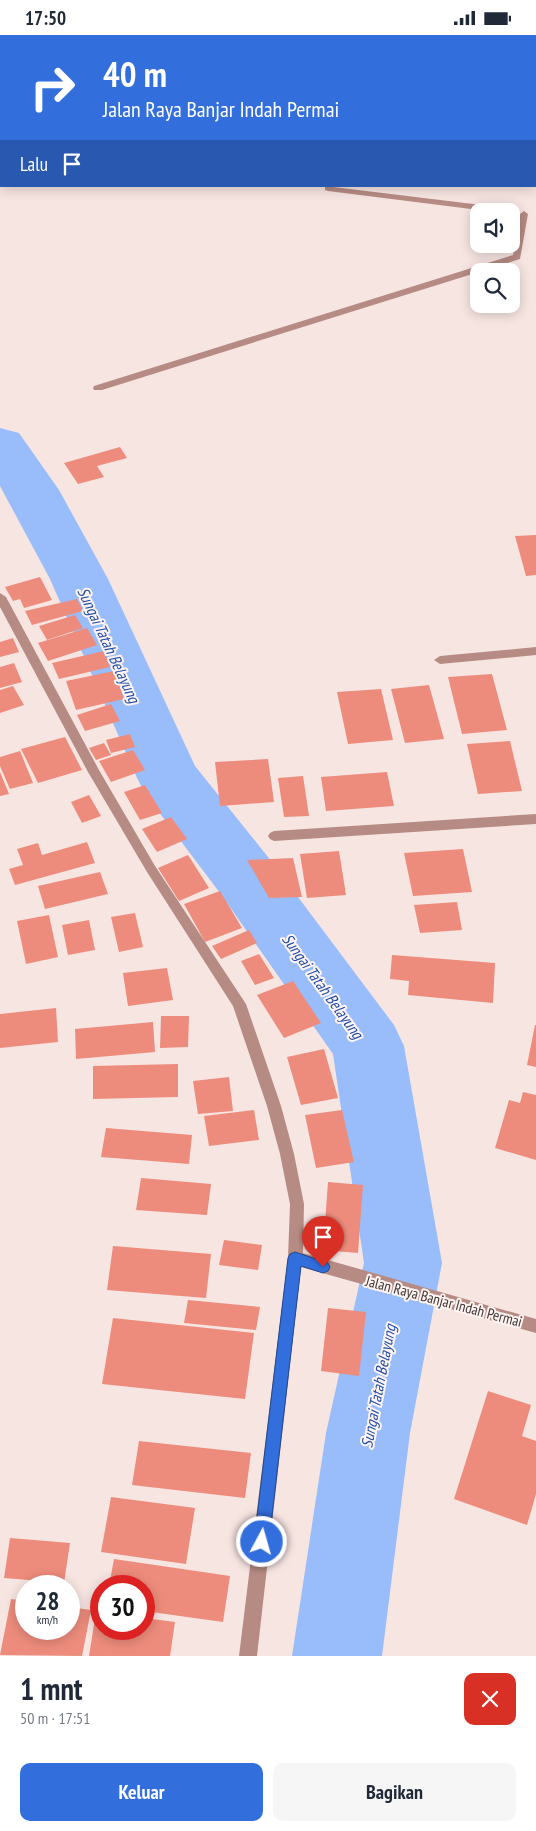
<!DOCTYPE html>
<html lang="id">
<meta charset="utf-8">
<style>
:root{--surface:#fff;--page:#f6f6f7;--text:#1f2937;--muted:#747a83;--accent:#326edc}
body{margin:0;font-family:"PT Sans Narrow",sans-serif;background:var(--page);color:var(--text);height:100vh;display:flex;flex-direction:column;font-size:19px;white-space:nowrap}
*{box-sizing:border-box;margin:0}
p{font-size:16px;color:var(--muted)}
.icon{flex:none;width:28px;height:28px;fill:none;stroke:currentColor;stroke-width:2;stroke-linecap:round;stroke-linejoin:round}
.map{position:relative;height:1621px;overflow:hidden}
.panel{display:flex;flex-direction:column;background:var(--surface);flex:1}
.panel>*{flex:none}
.top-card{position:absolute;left:0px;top:0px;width:536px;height:152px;box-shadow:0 2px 12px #0003;background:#326edc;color:#fff;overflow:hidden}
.fabs{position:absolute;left:470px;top:168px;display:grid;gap:10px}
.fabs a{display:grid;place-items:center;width:50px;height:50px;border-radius:10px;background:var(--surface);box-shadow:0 2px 12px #0003;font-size:25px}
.speed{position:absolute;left:15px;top:1540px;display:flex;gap:10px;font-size:25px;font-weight:700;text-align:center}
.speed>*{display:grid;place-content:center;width:65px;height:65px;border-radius:50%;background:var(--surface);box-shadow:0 2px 12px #0003;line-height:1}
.speed small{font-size:12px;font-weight:400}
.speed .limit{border:8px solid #d22;background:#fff;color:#111}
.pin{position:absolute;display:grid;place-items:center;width:42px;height:42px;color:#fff;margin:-51px -21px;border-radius:50% 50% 50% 0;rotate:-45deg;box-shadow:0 0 5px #0007}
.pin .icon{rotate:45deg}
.me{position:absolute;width:55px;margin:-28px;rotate:6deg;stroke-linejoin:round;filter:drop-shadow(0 0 4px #0008)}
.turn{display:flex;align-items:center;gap:18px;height:105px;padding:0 20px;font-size:22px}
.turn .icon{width:65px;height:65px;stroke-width:2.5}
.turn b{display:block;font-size:35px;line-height:42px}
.then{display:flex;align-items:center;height:48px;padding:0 20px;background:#0003;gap:10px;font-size:19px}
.round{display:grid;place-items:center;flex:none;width:52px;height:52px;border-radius:10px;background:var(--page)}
.overview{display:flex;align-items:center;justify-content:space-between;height:85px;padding:0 20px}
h1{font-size:30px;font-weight:600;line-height:38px}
.action{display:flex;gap:10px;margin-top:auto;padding:10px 20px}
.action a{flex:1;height:58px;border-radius:10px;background:var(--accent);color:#fff;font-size:20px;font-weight:600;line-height:58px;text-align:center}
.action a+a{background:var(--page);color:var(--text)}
.status{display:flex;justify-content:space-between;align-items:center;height:35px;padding:0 25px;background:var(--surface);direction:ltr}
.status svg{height:14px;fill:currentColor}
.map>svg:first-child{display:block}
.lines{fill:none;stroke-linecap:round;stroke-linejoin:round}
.river{fill:#99bdfb;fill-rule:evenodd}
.building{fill:#ed8c7c}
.minor{fill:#b68b83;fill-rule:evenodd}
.route{fill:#326edc;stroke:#20488f}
.labels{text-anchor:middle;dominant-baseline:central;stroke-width:4;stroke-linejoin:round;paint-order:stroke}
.street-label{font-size:15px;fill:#3e3736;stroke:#fff4f2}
.water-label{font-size:16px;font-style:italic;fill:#204fa7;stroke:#fff4f2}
</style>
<div class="status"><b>17:50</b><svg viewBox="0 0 49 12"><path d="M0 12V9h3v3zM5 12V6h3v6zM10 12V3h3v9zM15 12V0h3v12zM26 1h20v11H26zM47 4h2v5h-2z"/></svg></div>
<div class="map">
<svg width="536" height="1621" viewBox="0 0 536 1621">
<rect width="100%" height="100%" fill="#f7e5e2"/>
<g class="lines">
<polygon class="river" points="0,393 19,398 59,455 108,544 195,731 268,822 394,990 404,1011 442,1228 410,1398 382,1621 292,1621 326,1398 364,1228 333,1019 220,858 146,760 137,743 50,544 0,451"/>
</g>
<g class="building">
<polygon points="120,412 127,423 97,431 104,442 78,449 64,428"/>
<polygon points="536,500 536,540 526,541 515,501"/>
<polygon points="40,542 52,565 24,573 20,564 13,566 5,552"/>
<polygon points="77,564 83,576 32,590 25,576"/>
<polygon points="75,580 83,593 47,605 39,591"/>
<polygon points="87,593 97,610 48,626 38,608"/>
<polygon points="13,603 19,617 0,622 0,607"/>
<polygon points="104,616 110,632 59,644 52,628"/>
<polygon points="14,628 22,647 0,653 0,632"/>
<polygon points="114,636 124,664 76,675 66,646"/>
<polygon points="492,639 507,695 462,699 448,642"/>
<polygon points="429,650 444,704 405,708 391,654"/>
<polygon points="13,651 24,670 0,678 0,655"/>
<polygon points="381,654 393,705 348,709 337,657"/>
<polygon points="111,669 120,686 85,696 77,680"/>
<polygon points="130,699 135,712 111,718 106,705"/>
<polygon points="65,702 82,735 38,748 21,714"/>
<polygon points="510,706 522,756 478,759 467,709"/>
<polygon points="104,708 111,720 96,725 89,713"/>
<polygon points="133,715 145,735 111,747 99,726"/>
<polygon points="20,716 33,748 10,754 0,731 0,722"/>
<polygon points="268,724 274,767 220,771 215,727"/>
<polygon points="0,737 9,759 0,761"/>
<polygon points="387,737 394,771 326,776 321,742"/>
<polygon points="303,741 309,781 284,782 278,743"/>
<polygon points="145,750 162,778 140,785 124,757"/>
<polygon points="89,760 101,781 82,788 71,767"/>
<polygon points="171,782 187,804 157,817 142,794"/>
<polygon points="87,807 95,828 15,850 9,834 23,830 17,814 38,808 42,820"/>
<polygon points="463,814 472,857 413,861 404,818"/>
<polygon points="339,816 346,860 307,863 300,819"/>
<polygon points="188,820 209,853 179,866 158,833"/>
<polygon points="293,823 302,862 269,863 247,825"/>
<polygon points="100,837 108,859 45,874 38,851"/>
<polygon points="220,856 242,893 205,907 184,869"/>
<polygon points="457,867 462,895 420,898 414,870"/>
<polygon points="135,878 143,912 119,917 111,882"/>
<polygon points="49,880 58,922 26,929 17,886"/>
<polygon points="89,885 95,915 68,920 62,890"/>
<polygon points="249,895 257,908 221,924 212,911"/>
<polygon points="259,919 274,943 255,950 241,926"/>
<polygon points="392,920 495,928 493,968 408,960 409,946 390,944"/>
<polygon points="167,933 173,965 128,971 123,938"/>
<polygon points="293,946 321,988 284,1003 257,960"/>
<polygon points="56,973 58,1007 0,1013 0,979"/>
<polygon points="161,981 189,981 188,1012 160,1013"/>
<polygon points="153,987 155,1017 76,1024 75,994"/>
<polygon points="535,990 536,990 536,1032 527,1030"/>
<polygon points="324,1014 338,1063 301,1070 287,1022"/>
<polygon points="178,1029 178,1062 93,1064 93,1031"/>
<polygon points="229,1042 233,1076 198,1079 193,1046"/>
<polygon points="523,1057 536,1060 536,1125 495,1113 509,1065 520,1068"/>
<polygon points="254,1075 259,1105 209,1111 204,1081"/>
<polygon points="342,1075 354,1127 316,1133 305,1080"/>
<polygon points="106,1093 192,1100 189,1129 101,1122"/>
<polygon points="141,1143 211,1149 207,1180 136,1175"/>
<polygon points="328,1147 363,1150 358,1218 323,1215"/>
<polygon points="224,1205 262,1210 258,1235 219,1230"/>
<polygon points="113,1211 211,1219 206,1263 107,1255"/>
<polygon points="188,1265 260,1272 256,1295 184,1288"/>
<polygon points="328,1273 366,1277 359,1341 321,1336"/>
<polygon points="113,1283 254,1298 245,1364 102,1349"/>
<polygon points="488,1356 531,1370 522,1401 536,1406 536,1459 527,1490 454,1464"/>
<polygon points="139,1406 251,1418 245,1463 132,1450"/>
<polygon points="111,1462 195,1473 186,1529 101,1517"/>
<polygon points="10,1503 70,1508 64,1548 4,1543"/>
<polygon points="114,1524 230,1541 223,1587 144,1576 144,1551 109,1551"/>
<polygon points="11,1564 26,1566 26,1594 69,1594 69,1572 91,1575 82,1621 0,1620"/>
<polygon points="96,1577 101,1578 101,1594 144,1594 144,1583 175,1587 170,1621 89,1621"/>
</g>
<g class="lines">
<g class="minor">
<polygon points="535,110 536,111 536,117 535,116"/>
<polygon points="325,151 506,173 510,176 487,176 328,156 325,155"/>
<polygon points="524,176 528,179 520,224 102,355 94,355 93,353 94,351 513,220 520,179"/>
<polygon points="0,558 6,562 99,735 155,831 246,969 281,1071 294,1119 304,1169 303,1218 536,1284 536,1298 301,1232 257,1621 239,1621 288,1223 290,1169 280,1119 267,1071 233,971 147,837 88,737 0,572"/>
<polygon points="536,612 536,620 440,629 434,625 440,621"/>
<polygon points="536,779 536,789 274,806 270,804 268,801 270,798 274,796"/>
</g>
</g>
<polygon class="route" points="295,1217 328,1228 330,1232 328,1236 323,1238 301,1231 269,1507 267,1513 262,1515 256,1513 254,1507 288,1223 290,1219"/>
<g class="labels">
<g class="street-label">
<text transform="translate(444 1266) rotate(15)">Jalan Raya Banjar Indah Permai</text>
</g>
<g class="water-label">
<text transform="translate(109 610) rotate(65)">Sungai Tatah Belayung</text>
<text transform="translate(323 951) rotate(54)">Sungai Tatah Belayung</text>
<text transform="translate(378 1351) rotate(-79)">Sungai Tatah Belayung</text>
</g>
</g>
</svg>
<div class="fabs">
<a><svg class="icon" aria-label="sound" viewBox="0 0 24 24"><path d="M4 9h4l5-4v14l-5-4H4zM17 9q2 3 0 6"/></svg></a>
<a><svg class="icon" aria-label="search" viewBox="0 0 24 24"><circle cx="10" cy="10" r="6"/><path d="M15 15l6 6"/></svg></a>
</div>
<div class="speed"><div>28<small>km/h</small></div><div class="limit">30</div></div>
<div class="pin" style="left:323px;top:1232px;background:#d93025"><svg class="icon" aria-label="arrive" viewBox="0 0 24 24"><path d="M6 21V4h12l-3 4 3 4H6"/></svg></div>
<svg class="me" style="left:262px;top:1507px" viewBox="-20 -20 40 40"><circle r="17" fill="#326edc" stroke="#fff" stroke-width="3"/><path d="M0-11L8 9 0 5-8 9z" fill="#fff"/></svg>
<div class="top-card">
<div class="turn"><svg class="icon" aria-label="right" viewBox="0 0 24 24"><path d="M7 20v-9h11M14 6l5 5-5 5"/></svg><div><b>40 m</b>Jalan Raya Banjar Indah Permai</div></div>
<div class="then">Lalu<svg class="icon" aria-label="arrive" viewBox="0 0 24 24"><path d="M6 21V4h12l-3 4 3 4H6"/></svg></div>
</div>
</div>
<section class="panel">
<div class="overview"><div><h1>1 mnt</h1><p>50 m · 17:51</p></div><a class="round" style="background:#d93025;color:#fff"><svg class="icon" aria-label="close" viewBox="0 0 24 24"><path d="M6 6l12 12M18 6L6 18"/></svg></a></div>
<div class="action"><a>Keluar</a><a>Bagikan</a></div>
</section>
